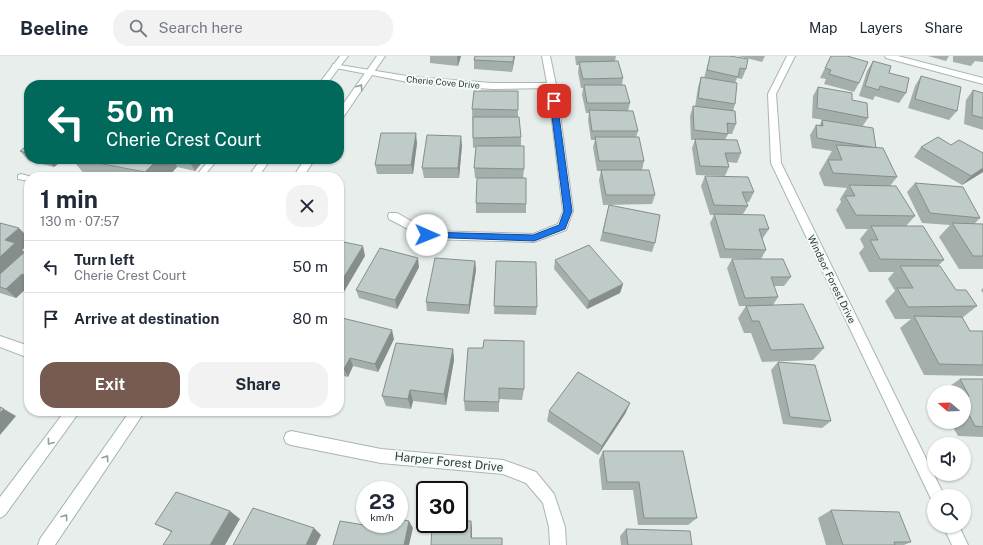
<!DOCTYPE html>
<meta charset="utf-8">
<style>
:root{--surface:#fff;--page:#f2f2f3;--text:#1f2937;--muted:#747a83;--line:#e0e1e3;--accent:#775b51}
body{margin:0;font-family:"Public Sans",sans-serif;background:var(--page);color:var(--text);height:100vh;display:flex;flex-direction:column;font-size:15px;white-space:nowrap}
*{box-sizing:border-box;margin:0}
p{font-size:13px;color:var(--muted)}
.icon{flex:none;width:22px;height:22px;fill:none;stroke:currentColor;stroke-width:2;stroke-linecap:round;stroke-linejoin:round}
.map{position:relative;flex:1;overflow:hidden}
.details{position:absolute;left:24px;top:116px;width:320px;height:244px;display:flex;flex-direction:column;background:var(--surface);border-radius:16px;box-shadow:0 1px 3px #0004}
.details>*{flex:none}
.top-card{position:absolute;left:24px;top:24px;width:320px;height:84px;border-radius:16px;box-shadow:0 1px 3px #0004;background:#00695c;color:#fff;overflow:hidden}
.needle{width:26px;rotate:289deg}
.tools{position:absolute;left:927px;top:329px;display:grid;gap:8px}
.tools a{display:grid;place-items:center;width:44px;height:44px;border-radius:50%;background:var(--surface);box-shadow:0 1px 3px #0004;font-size:20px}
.speed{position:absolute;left:356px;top:425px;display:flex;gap:8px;font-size:20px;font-weight:700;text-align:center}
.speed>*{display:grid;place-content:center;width:52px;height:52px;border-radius:50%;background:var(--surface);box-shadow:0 1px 3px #0004;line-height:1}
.speed small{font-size:10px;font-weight:400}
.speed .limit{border:2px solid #111;border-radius:6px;background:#fff;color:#111}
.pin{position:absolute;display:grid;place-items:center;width:34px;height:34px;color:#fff;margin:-17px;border-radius:8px;box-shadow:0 2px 6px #0006}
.me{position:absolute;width:44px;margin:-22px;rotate:91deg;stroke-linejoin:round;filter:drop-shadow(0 0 3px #0008)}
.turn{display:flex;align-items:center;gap:14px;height:84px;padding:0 16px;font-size:18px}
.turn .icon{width:52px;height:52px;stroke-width:2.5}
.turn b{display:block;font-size:28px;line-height:34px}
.round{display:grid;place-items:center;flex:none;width:42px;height:42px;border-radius:16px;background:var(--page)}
.headline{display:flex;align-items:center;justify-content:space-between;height:68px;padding:0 16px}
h1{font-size:24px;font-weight:700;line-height:30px}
.button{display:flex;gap:8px;margin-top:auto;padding:8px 16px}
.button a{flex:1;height:46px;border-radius:16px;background:var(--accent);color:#fff;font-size:16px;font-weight:700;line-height:46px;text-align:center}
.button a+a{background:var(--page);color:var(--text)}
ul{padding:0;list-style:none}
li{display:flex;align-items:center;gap:12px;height:52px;padding:0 16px;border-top:1px solid var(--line)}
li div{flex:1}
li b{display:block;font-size:15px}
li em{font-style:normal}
header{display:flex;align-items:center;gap:24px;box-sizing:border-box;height:56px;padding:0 20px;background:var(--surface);border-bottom:1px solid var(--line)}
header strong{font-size:19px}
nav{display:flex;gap:22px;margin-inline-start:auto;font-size:14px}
.search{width:280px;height:36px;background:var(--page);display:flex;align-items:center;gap:10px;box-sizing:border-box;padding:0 14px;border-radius:16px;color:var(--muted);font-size:15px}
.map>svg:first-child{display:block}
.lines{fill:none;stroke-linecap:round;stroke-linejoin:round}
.service-casing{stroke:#aab6b3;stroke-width:2}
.minor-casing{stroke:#aab6b3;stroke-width:2}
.secondary-casing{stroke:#a3b5b1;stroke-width:2}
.service{fill:#fff;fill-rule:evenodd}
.minor{fill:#fff;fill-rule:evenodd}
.secondary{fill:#fff;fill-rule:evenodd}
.wall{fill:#a4afac}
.shaded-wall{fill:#868e8c}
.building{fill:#bfcbc8;stroke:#868e8c}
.oneway{stroke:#939e9d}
.route{fill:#1a73e8;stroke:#114b97}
.labels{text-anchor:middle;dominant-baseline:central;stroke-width:4;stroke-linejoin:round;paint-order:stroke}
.far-street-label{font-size:9px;fill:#273e3b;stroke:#f7faf9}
.street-label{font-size:10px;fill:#273e3b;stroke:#f7faf9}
.near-street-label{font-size:12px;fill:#273e3b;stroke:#f7faf9}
</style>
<header>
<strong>Beeline</strong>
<div class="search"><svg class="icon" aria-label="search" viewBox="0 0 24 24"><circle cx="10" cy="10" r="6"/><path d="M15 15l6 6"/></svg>Search here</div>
<nav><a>Map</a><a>Layers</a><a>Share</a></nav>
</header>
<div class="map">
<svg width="983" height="489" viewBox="0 0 983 489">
<rect width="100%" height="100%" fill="#e7eeeb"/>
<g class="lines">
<g class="service-casing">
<g id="service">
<polygon points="210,103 218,103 203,121 195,121"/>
<polygon points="21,118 32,121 29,121 29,125 18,123 18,119"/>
</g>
</g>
<g class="minor-casing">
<g id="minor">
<polygon points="542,0 550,0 556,29 573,155 566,174 534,186 427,183 389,163 388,160 389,157 397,157 429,175 533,178 558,168 563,155 548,32 492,33 413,27 336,12 332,10 333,8 413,21 492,27 547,27"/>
<polygon points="787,0 795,0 776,38 781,107 942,435 945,440 934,440 934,446 932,445 771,107 768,38"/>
<polygon points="885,0 898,0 983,22 983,28 886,2"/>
<polygon points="0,280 29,290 29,302 0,291"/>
<polygon points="291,375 381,393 503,404 531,414 536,416 554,438 565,471 566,489 550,489 549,471 543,447 526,427 503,418 381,407 291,389 286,387 284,382 286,377"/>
<polygon points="943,470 959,470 968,489 952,489"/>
</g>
</g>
<g class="secondary-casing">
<g id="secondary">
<polygon points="340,0 348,0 326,29 318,29"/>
<polygon points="377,0 385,0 342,63 339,64 339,54"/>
<polygon points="261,103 271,103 258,121 248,121"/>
<polygon points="305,103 315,103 303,121 293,121"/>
<polygon points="65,355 80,355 5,459 0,462 0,441"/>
<polygon points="130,355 145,355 55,489 38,489 40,483"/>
</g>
</g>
<use href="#service" class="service"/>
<use href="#minor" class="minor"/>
<use href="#secondary" class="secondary"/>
</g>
<g class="wall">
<polygon points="430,0 461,0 458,10 430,7"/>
<polygon points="475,0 515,0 512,16 474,13 474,4"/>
<polygon points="575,0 616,0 615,5 623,22 622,29 630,47 628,55 638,75 636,81 644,105 642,114 655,139 652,148 603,149 599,124 601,115 597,115 593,91 595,84 591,84 588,64 589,57 586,57 582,39 583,32 581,32 578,16 579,9 576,9"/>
<polygon points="710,0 746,13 742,23 737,22 735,27 735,48 733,55 736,68 732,78 728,78 725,84 741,97 737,107 728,106 729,111 725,120 696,119 692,92 695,84 691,84 690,60 693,50 695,51 698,31 701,21 704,22"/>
<polygon points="738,0 765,0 762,6"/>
<polygon points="831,0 859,27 854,36 824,28 826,23 820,22"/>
<polygon points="928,0 949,0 946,5"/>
<polygon points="953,0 983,0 983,6 975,5 971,10 953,6"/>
<polygon points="873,5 889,17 906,37 899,47 875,40 873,44 859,40 867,15"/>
<polygon points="921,20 957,55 949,64 908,52 915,30"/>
<polygon points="818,31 852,44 868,62 862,71 876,92 897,121 890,130 915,160 906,170 944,204 938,210 956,234 977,250 962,262 970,275 983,275 983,320 924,319 900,272 911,263 895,263 885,245 895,235 888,223 894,216 869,216 859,197 864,191 860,183 868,173 846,173 836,154 841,146 840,143 847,132 824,130 819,117 832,95 812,92 810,79 816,69 819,70 822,64 835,66 812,62 813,40"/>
<polygon points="973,34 983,37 983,74 964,68 966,44"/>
<polygon points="472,53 518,54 518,61 521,81 521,90 524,113 523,122 526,148 526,157 476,157 476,147 481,122 475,122 474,112 476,91 473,92"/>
<polygon points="417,87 413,118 377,118 375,109"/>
<polygon points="29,88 29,103 64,103 54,111 29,105 20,95"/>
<polygon points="462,89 459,122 424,122 422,112"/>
<polygon points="951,89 983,97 983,116 962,129 914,101 921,91"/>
<polygon points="72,103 203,103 204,104 195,115 177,111 168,121 95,121 85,119"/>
<polygon points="705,120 754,136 749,146 746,146 748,150 743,158 769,173 763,182 762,182 766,194 761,203 791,221 784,230 774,230 778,241 773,249 824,292 813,304 762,306 751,277 744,277 738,262 746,250 739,250 727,212 732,203 755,203 720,202 710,167 714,159 710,159 701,130"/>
<polygon points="915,127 980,162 974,168 983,168 983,213 959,213 939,181 950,169 922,167 907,136"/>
<polygon points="609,149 655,187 652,196 600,185"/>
<polygon points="0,167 24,196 29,192 29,230 16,242 0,237"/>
<polygon points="555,204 623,228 620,237 587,253 554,213"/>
<polygon points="475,205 476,214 469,258 427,255 426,246"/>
<polygon points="496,205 537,251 536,259 494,258"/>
<polygon points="419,211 397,253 359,242 356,234"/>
<polygon points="983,232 983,237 981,234"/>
<polygon points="339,267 394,283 378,316 353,310 348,321 339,319"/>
<polygon points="468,292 524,333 522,344 499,343 499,356 465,355 464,345"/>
<polygon points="453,293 454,304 446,349 413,345 411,353 386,350 382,340"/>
<polygon points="778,306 831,365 822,372 783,368 771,314"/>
<polygon points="960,323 983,323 983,381 958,380 950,366 964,366 964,336 945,336 944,334"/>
<polygon points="630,347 625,358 598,399 547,365 549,355"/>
<polygon points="603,395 697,462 688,469 638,469 633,434 602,434 599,404"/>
<polygon points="831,454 911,486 904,489 826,489 818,462"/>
<polygon points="240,463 171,476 155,468"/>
<polygon points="626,473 692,489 621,489 620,480"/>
</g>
<g class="shaded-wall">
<polygon points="457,0 461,0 458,10"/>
<polygon points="514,0 515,0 512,16 513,6"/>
<polygon points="416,77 417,87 413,118 411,109"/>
<polygon points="461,80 462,89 459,122 458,112"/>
<polygon points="47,103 64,103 54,111"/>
<polygon points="158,103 172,103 177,111 168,121 148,121 145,116"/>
<polygon points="188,103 203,103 204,104 195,115"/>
<polygon points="983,112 983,116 962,129 971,120"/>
<polygon points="19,172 29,182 29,188 22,194 29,201 0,227 0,201 5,184"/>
<polygon points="363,190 365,200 341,241 339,236 339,229"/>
<polygon points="418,202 419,211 397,253 395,244"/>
<polygon points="475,205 476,214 469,258 469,249"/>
<polygon points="22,218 29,225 29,230 16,242 6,233"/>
<polygon points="623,228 620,237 587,253 589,245"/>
<polygon points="392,274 394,283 378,316 375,308"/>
<polygon points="453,293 454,304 446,349 444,338"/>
<polygon points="350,302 353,310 348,321 344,313"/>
<polygon points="410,334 413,345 411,353 408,343"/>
<polygon points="630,347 625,358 598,399 602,390"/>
<polygon points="4,353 16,360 0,379 0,357"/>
<polygon points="230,455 240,463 225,489 210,489"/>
<polygon points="409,465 413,472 409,489 404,489"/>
<polygon points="471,465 472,472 472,488 471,482"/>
<polygon points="314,472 321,479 316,489 306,489"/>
</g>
<g class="building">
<polygon points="475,0 514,0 513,6 474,4"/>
<polygon points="710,0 730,0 748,3 746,13 740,12 738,21 707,14"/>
<polygon points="831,0 847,0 868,6 859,27 829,18 831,14 825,12"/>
<polygon points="618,5 623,22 583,23 579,6"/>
<polygon points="873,5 891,10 889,17 909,22 906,37 880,30 879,34 865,30"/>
<polygon points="921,20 961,31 957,55 915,43"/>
<polygon points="701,21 737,27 735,48 698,42"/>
<polygon points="584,29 625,29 630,47 587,47"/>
<polygon points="818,31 852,37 852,44 867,47 868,62 817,52"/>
<polygon points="973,34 983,37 983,62 972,59"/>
<polygon points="474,35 518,35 518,54 472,53"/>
<polygon points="693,50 735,55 736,68 727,67 728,78 694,74"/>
<polygon points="589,54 633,55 638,75 592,75"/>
<polygon points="473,61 519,61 521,81 473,82"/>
<polygon points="822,64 873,72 876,92 817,82 816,69 823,70"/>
<polygon points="381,77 416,77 411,109 375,109"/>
<polygon points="427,79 461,80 458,112 422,112"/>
<polygon points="595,81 639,81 644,105 599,105"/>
<polygon points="938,81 951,89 959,84 983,97 983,112 971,120 921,91"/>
<polygon points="695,83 737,84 741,97 725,97 729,111 700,110"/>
<polygon points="29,88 29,98 20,95"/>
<polygon points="836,89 883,92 897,121 833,117 828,104 842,104"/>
<polygon points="476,90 524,90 524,113 474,112"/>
<polygon points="77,103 158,103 145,116"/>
<polygon points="601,114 649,114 655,139 606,139"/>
<polygon points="705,120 748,121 754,136 742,136 748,150 714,149"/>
<polygon points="477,122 526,122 526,148 476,147"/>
<polygon points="915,127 963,131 980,162 930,157"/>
<polygon points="849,129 896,130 915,160 856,159 845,140 855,140"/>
<polygon points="609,149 660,159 655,187 603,176"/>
<polygon points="714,158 764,159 769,173 759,173 766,194 725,193"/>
<polygon points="0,167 19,172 5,184 15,187 0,201"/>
<polygon points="952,167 983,168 983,200 973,200"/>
<polygon points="871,170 923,170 944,204 880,203 870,184 878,184"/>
<polygon points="339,185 363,190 339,229"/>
<polygon points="589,189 623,228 589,245 555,204"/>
<polygon points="29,192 29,221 22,218 6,233 0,231 0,218"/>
<polygon points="380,192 418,202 395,244 356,234"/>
<polygon points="435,202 475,205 469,249 426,246"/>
<polygon points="732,203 783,203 791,221 771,221 778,241 745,242"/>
<polygon points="496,205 536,206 537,251 494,250"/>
<polygon points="900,210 940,210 956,234 966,234 977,250 908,251 897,232 913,232"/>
<polygon points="803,248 824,292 771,294 759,265 752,265 746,250"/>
<polygon points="914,260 962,261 970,275 983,275 983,309 939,308"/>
<polygon points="342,262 392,274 375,308 350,302 344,313 339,312 339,267"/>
<polygon points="484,284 524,285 524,333 499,332 499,346 464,345 468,292 483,292"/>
<polygon points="396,287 453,293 444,338 410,334 408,343 382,340"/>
<polygon points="778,306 815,309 831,365 790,361"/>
<polygon points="578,316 630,347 602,390 549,355"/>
<polygon points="960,323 983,323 983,371 975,370 964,349 964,340 969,340"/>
<polygon points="0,351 4,353 0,357"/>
<polygon points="603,395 683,395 697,462 644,462 639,426 607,426"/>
<polygon points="176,436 230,455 210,489 163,489 172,475 155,468"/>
<polygon points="253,452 314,472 306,489 233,489"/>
<polygon points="831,454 899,456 911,486 894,486 895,489 843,489"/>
<polygon points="399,463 409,465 404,489 333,489 340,465 370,470 371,468 399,468"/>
<polygon points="459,465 471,465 471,482 502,482 502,489 431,489 432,468 459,468"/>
<polygon points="626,473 690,475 692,489 628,489"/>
</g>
<defs><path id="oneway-chevron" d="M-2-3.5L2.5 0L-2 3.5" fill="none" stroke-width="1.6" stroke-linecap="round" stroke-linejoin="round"/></defs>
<g class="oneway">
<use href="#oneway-chevron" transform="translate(360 31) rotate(-56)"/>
<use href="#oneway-chevron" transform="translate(50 386) rotate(126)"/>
<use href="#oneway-chevron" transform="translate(106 402) rotate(-56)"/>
<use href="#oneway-chevron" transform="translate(65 461) rotate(-56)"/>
</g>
<polygon class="route" points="554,43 557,45 572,155 565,173 534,185 424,181 423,179 427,176 533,179 559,169 564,155 550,45"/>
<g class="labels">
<g class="far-street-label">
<text transform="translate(443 26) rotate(5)">Cherie Cove Drive</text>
</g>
<g class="street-label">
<text transform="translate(832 223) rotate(64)">Windsor Forest Drive</text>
</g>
<g class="near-street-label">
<text transform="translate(449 406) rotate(6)">Harper Forest Drive</text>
</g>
</g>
</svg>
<div class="tools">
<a><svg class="needle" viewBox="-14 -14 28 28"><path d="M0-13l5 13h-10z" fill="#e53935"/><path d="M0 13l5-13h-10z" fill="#747a83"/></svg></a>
<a><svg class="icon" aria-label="sound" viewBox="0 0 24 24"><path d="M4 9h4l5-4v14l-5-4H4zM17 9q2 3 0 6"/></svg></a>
<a><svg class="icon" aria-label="search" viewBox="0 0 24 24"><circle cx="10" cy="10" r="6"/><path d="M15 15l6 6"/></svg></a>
</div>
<div class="speed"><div>23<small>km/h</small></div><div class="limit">30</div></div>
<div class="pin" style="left:554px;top:45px;background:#d93025"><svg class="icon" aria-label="arrive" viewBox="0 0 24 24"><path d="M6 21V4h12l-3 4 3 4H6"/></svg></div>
<svg class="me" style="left:427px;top:179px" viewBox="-20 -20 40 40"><circle r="19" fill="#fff"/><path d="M0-13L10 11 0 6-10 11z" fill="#1a73e8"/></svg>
<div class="top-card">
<div class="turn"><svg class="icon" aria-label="left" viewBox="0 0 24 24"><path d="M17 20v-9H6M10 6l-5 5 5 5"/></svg><div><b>50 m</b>Cherie Crest Court</div></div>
</div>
<section class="details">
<div class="headline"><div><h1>1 min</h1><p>130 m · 07:57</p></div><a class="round"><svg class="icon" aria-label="close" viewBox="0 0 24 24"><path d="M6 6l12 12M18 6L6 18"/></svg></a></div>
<ul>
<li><svg class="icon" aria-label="left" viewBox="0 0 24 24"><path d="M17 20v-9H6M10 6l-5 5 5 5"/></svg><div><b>Turn left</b><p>Cherie Crest Court</p></div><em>50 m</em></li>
<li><svg class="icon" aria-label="arrive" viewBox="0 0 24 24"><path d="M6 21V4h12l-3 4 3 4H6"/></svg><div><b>Arrive at destination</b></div><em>80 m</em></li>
</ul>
<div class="button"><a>Exit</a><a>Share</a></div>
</section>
</div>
